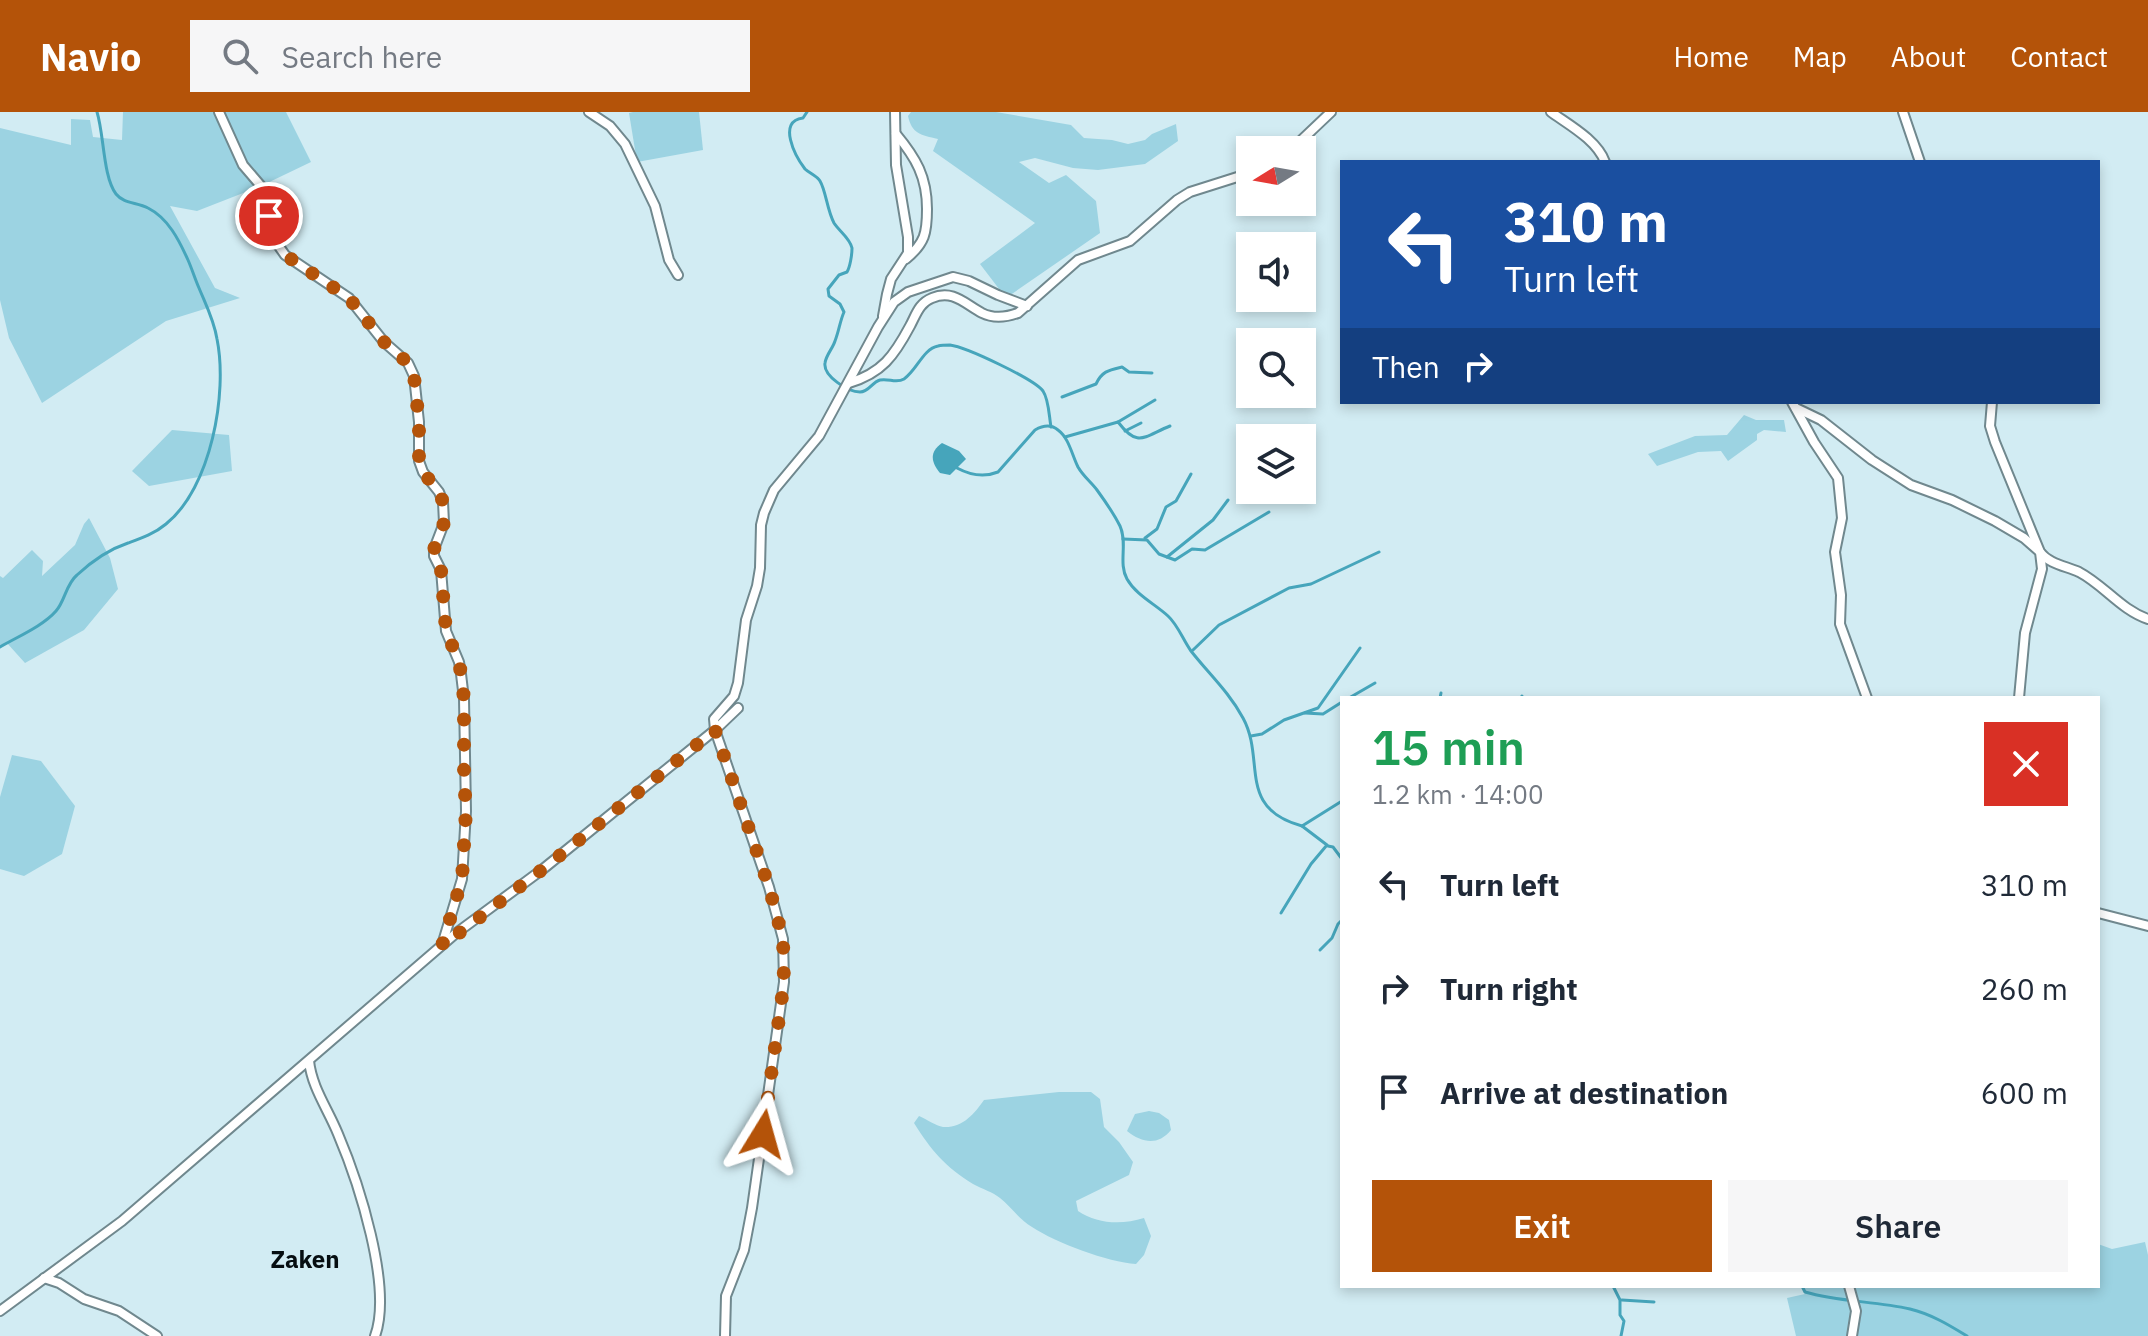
<!DOCTYPE html>
<meta charset="utf-8">
<style>
:root{--surface:#fff;--page:#f6f6f7;--text:#1f2937;--muted:#747a83;--accent:#b45309}
body{margin:0;font-family:"IBM Plex Sans",sans-serif;background:var(--page);color:var(--text);height:100vh;display:flex;flex-direction:column;font-size:30px;white-space:nowrap}
*{box-sizing:border-box;margin:0}
p{font-size:26px;color:var(--muted)}
.icon{flex:none;width:44px;height:44px;fill:none;stroke:currentColor;stroke-width:2;stroke-linecap:round;stroke-linejoin:round}
.map{position:relative;flex:1;overflow:hidden}
.panel{position:absolute;left:1340px;top:584px;width:760px;height:592px;display:flex;flex-direction:column;background:var(--surface);border-radius:0px;box-shadow:0 4px 12px #0003}
.panel>*{flex:none}
.guide{position:absolute;left:1340px;top:48px;width:760px;height:244px;border-radius:0px;box-shadow:0 4px 12px #0003;background:#1a4fa0;color:#fff;overflow:hidden}
.needle{width:52px;rotate:259deg}
.tools{position:absolute;left:1236px;top:24px;display:grid;gap:16px}
.tools a{display:grid;place-items:center;width:80px;height:80px;border-radius:0px;background:var(--surface);box-shadow:0 4px 12px #0003;font-size:40px}
.pin{position:absolute;display:grid;place-items:center;width:68px;height:68px;color:#fff;margin:-34px;border:4px solid #fff;border-radius:50%;box-shadow:0 2px 8px #0007}
.me{position:absolute;width:88px;margin:-44px;rotate:8deg;stroke-linejoin:round;filter:drop-shadow(0 0 6px #0008)}
.turn{display:flex;align-items:center;gap:28px;height:168px;padding:0 32px;font-size:36px}
.turn .icon{width:104px;height:104px;stroke-width:2.5}
.turn b{display:block;font-size:56px;line-height:68px}
.then{display:flex;align-items:center;height:76px;padding:0 32px;background:#0003;gap:16px;font-size:30px}
.round{display:grid;place-items:center;flex:none;width:84px;height:84px;border-radius:0px;background:var(--page)}
.summary{display:flex;align-items:center;justify-content:space-between;height:136px;padding:0 32px}
h1{font-size:48px;font-weight:600;line-height:60px;color:#1e9e55}
.button{display:flex;gap:16px;margin-top:auto;padding:16px 32px}
.button a{flex:1;height:92px;border-radius:0px;background:var(--accent);color:#fff;font-size:32px;font-weight:600;line-height:92px;text-align:center}
.button a+a{background:var(--page);color:var(--text)}
ul{padding:0;list-style:none}
li{display:flex;align-items:center;gap:24px;height:104px;padding:0 32px}
li div{flex:1}
li b{display:block;font-size:30px}
li em{font-style:normal}
header{display:flex;align-items:center;gap:48px;box-sizing:border-box;height:112px;padding:0 40px;background:var(--accent);color:#fff}
header strong{font-size:38px}
nav{display:flex;gap:44px;margin-inline-start:auto;font-size:28px}
.search{width:560px;height:72px;background:var(--page);display:flex;align-items:center;gap:20px;box-sizing:border-box;padding:0 28px;border-radius:0px;color:var(--muted);font-size:30px}
.map>svg:first-child{display:block}
.green{fill:#9cd3e2}
.water{fill:#46a5bb}
.lines{fill:none;stroke-linecap:round;stroke-linejoin:round}
.stream{stroke:#46a5bb;stroke-width:3}
.minor-casing{stroke:#70888e;stroke-width:12}
.minor{stroke:#fff;stroke-width:8}
.route{stroke:#b45309;stroke-width:14;stroke-dasharray:0 25.2}
.labels{text-anchor:middle;dominant-baseline:central;stroke-width:7;stroke-linejoin:round;paint-order:stroke}
.quarter-label{font-size:24px;font-weight:bold;fill:#060e11;stroke:#d2ecf3}
</style>
<header>
<strong>Navio</strong>
<div class="search"><svg class="icon" aria-label="search" viewBox="0 0 24 24"><circle cx="10" cy="10" r="6"/><path d="M15 15l6 6"/></svg>Search here</div>
<nav><a>Home</a><a>Map</a><a>About</a><a>Contact</a></nav>
</header>
<div class="map">
<svg width="2148" height="1224" viewBox="0 0 2148 1224">
<rect width="100%" height="100%" fill="#d2ecf3"/>
<g class="green">
<polygon points="123,0 286,0 311,50 261,74 197,99 170,94 215,176 240,186 166,209 42,291 9,226 0,188 0,16 71,33 71,7 90,8 93,25 122,28"/>
<polygon points="633,0 699,0 703,38 637,50 629,1"/>
<path d="M911 0H996L1071 13 1084 26 1112 28 1128 32 1145 28 1152 22 1176 12 1178 29 1145 52 1098 58 1073 56 1035 46 1019 50 1049 71 1066 63 1096 89 1100 121 1006 186 980 152 1035 111 933 39 938 27C921 23 912 22 908 4Z"/>
<polygon points="1744,303 1756,308 1784,308 1786,320 1764,318 1757,322 1757,328 1728,349 1721,339 1698,340 1657,354 1648,342 1695,324 1727,323"/>
<polygon points="172,318 229,323 232,359 149,374 132,359"/>
<polygon points="89,406 110,446 118,477 84,518 25,551 7,531 0,535 0,464 3,466 32,438 43,449 42,464 75,433 84,412"/>
<polygon points="12,643 41,649 75,694 62,742 24,764 0,757 0,685"/>
<path d="M1059 980H1091L1100 987 1104 1015 1119 1030 1133 1050 1129 1063 1076 1089 1078 1099C1097 1112 1122 1113 1144 1106L1151 1124 1144 1143 1136 1152C1108 1150 1056 1131 1032 1115 1020 1108 1011 1095 1000 1086 993 1080 982 1077 973 1072 945 1055 931 1038 914 1011L919 1004C926 1007 936 1014 943 1015 963 1016 974 1002 984 988Z"/>
<path d="M1149 999 1159 1001 1169 1008 1171 1018C1158 1034 1142 1031 1127 1019L1135 1002Z"/>
<polygon points="2145,1130 2148,1143 2148,1224 1796,1224 1787,1186 1805,1182 1803,1174 2098,1174 2098,1132 2112,1137"/>
</g>
<path class="water" d="M942 331 959 339 966 347 950 363 940 361C931 350 929 340 942 331Z"/>
<g class="lines">
<g class="stream">
<path d="M807 0 803 6C777 9 795 44 805 57 809 61 817 64 820 69 826 79 827 98 834 111 839 119 850 126 852 136 852 143 850 155 847 160L839 163 828 177 829 184 840 192 844 200C840 209 839 219 835 229 833 236 826 243 825 251 823 264 848 280 860 280 869 280 872 270 880 268 889 266 896 272 904 267 917 258 923 237 938 234 942 233 947 233 950 233 966 235 1034 267 1043 279 1049 288 1049 304 1051 315"/>
<path d="M1062 285 1096 272C1102 259 1109 258 1122 255L1129 260 1152 261"/>
<polyline points="1118,310 1155,288"/>
<polyline points="1125,319 1141,311"/>
<path d="M1065 325 1118 310C1138 336 1143 325 1170 314"/>
<path d="M957 356C970 363 983 366 998 360L1035 318C1042 314 1051 312 1058 318 1069 326 1072 343 1078 355 1083 364 1091 370 1097 378 1105 389 1114 402 1120 414 1128 431 1118 451 1127 467 1136 483 1155 492 1168 504 1178 513 1183 528 1191 539 1209 562 1229 580 1243 606 1266 648 1236 696 1302 714L1342 689"/>
<polyline points="1145,426 1157,417 1166,395 1176,389 1191,362"/>
<polyline points="1123,427 1147,428 1159,442 1175,448 1192,437 1205,438 1269,400"/>
<polyline points="1167,445 1213,408 1228,388"/>
<path d="M0 535C17 525 43 514 56 499 65 489 66 472 77 463 91 450 110 437 128 431 142 426 154 422 166 412 211 376 228 281 217 227 214 208 206 193 199 176 195 167 192 157 188 148 179 128 168 106 148 96 137 90 124 92 116 82 103 65 104 22 97 0"/>
<polyline points="1193,538 1219,513 1289,476 1311,472 1379,440"/>
<polyline points="1349,586 1375,571"/>
<polyline points="1440,586 1441,581"/>
<polyline points="1521,586 1522,584"/>
<polyline points="1305,601 1323,602 1342,590"/>
<polyline points="1251,624 1262,622 1284,608 1318,596 1360,536"/>
<polyline points="1328,734 1333,735 1342,747"/>
<polyline points="1281,801 1311,752 1327,733 1302,714"/>
<polyline points="1320,838 1332,826 1338,812 1342,808"/>
<polyline points="1613,1174 1620,1188 1620,1203 1624,1209 1621,1224"/>
<path d="M1802 1174 1805 1180C1839 1190 1875 1189 1910 1197 1931 1202 1949 1213 1967 1224"/>
<polyline points="1622,1188 1654,1190"/>
</g>
<g class="minor-casing">
<g id="minor">
<polyline points="219,0 243,53 261,74 278,133 285,143 349,186 384,230 408,251 414,264 419,310 419,349 423,360 439,380 443,390 444,411 434,437 434,444 441,458 446,519 459,550 461,562 464,587 466,699 462,767 442,833"/>
<polyline points="589,0 610,14 625,32 655,94 669,148 678,163"/>
<path d="M1551 0C1569 13 1597 28 1605 50"/>
<polyline points="1903,0 1920,50"/>
<path d="M896 22C916 46 927 65 927 97 927 121 925 131 906 147"/>
<polyline points="1291,38 1331,0"/>
<polyline points="883,204 887,182 891,167 908,141 908,125 896,53 895,0"/>
<path d="M849 271C882 261 894 244 910 214 916 203 919 191 932 186 953 177 965 192 982 201 994 207 1007 205 1018 201L1078 148 1130 129 1177 88 1190 80 1250 61"/>
<polyline points="1792,290 1814,330 1838,366 1842,406 1835,440 1841,483 1840,512 1867,586"/>
<path d="M1992 290 1990 314 1995 330 2040 440C2049 452 2066 454 2079 460 2104 473 2121 498 2148 507"/>
<polyline points="1796,296 1821,308 1872,348 1911,373 1952,388 1995,409 2024,426 2040,440 2042,457 2025,521 2019,586"/>
<polyline points="2098,801 2148,814"/>
<path d="M309 949C312 976 328 997 338 1022 358 1069 393 1175 375 1224"/>
<polyline points="44,1166 59,1171 84,1187 119,1199 157,1224"/>
<polyline points="1849,1174 1856,1199 1852,1224"/>
<polyline points="0,1199 122,1109 455,822 543,757 715,618 738,596"/>
<polyline points="725,1224 726,1184 744,1138 752,1096 784,870 783,827 769,775 715,618 714,607 734,584 738,571 746,508 757,474 760,456 761,413 764,401 774,378 819,324 878,215 894,190 908,180 953,165 969,169 998,183 1027,194"/>
</g>
</g>
<use href="#minor" class="minor"/>
</g>
<g class="lines">
<polyline class="route" points="269,104 278,133 285,143 349,186 384,230 408,251 414,264 419,310 419,349 423,360 439,380 443,390 444,411 434,437 434,444 441,458 446,519 459,550 461,562 464,587 464,665 466,699 462,767 442,834 543,757 715,618 769,775 783,827 784,870 763,1022"/>
</g>
<g class="labels">
<g class="quarter-label">
<text x="305" y="1147">Zaken</text>
</g>
</g>
</svg>
<div class="tools">
<a><svg class="needle" viewBox="-14 -14 28 28"><path d="M0-13l5 13h-10z" fill="#e53935"/><path d="M0 13l5-13h-10z" fill="#747a83"/></svg></a>
<a><svg class="icon" aria-label="sound" viewBox="0 0 24 24"><path d="M4 9h4l5-4v14l-5-4H4zM17 9q2 3 0 6"/></svg></a>
<a><svg class="icon" aria-label="search" viewBox="0 0 24 24"><circle cx="10" cy="10" r="6"/><path d="M15 15l6 6"/></svg></a>
<a><svg class="icon" aria-label="layers" viewBox="0 0 24 24"><path d="M12 4l9 5-9 5-9-5zM3 14l9 5 9-5"/></svg></a>
</div>
<div class="pin" style="left:269px;top:104px;background:#d93025"><svg class="icon" aria-label="arrive" viewBox="0 0 24 24"><path d="M6 21V4h12l-3 4 3 4H6"/></svg></div>
<svg class="me" style="left:763px;top:1022px" viewBox="-20 -20 40 40"><path d="M0-17L14 15 0 8-14 15z" fill="#b45309" stroke="#fff" stroke-width="4"/></svg>
<div class="guide">
<div class="turn"><svg class="icon" aria-label="left" viewBox="0 0 24 24"><path d="M17 20v-9H6M10 6l-5 5 5 5"/></svg><div><b>310 m</b>Turn left</div></div>
<div class="then">Then<svg class="icon" aria-label="right" viewBox="0 0 24 24"><path d="M7 20v-9h11M14 6l5 5-5 5"/></svg></div>
</div>
<section class="panel">
<div class="summary"><div><h1>15 min</h1><p>1.2 km · 14:00</p></div><a class="round" style="background:#d93025;color:#fff"><svg class="icon" aria-label="close" viewBox="0 0 24 24"><path d="M6 6l12 12M18 6L6 18"/></svg></a></div>
<ul>
<li><svg class="icon" aria-label="left" viewBox="0 0 24 24"><path d="M17 20v-9H6M10 6l-5 5 5 5"/></svg><div><b>Turn left</b></div><em>310 m</em></li>
<li><svg class="icon" aria-label="right" viewBox="0 0 24 24"><path d="M7 20v-9h11M14 6l5 5-5 5"/></svg><div><b>Turn right</b></div><em>260 m</em></li>
<li><svg class="icon" aria-label="arrive" viewBox="0 0 24 24"><path d="M6 21V4h12l-3 4 3 4H6"/></svg><div><b>Arrive at destination</b></div><em>600 m</em></li>
</ul>
<div class="button"><a>Exit</a><a>Share</a></div>
</section>
</div>
